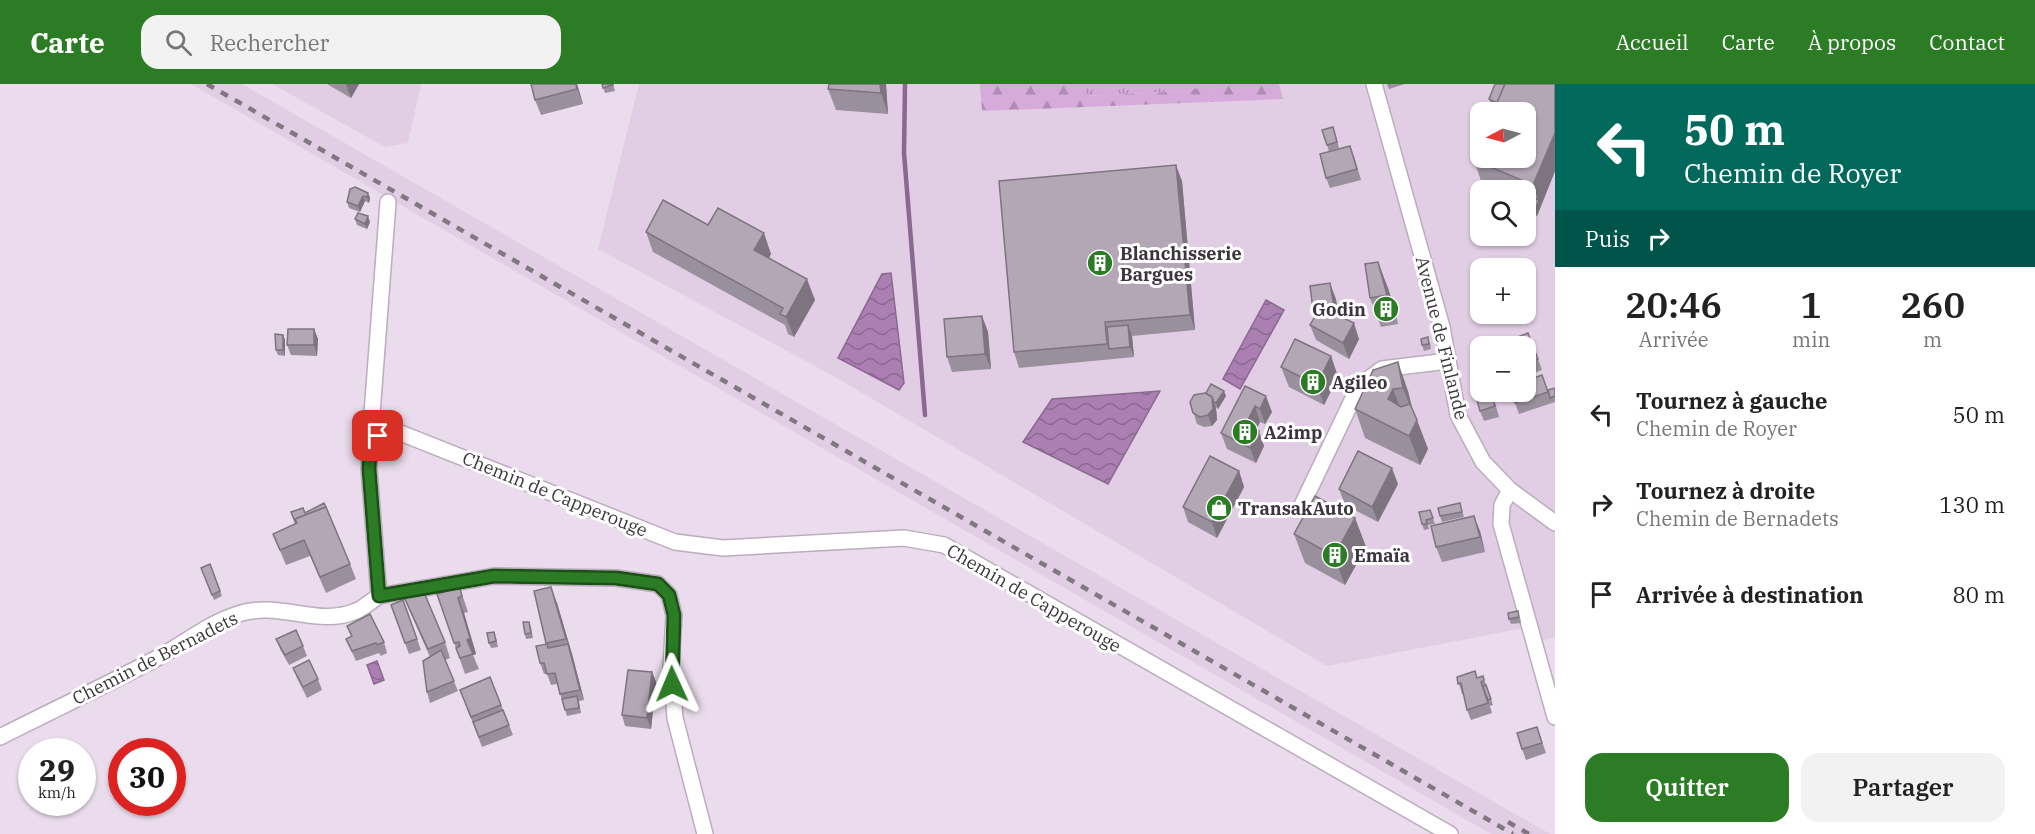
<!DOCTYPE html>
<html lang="fr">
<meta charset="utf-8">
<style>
:root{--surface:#fff;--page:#f2f2f2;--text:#222;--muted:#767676;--accent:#2c7b25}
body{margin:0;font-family:"IBM Plex Serif",serif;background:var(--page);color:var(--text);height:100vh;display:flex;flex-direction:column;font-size:22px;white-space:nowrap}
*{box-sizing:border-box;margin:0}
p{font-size:20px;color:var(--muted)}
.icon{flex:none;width:33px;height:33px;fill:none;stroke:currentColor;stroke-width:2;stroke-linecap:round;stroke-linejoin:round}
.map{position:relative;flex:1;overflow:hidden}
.panel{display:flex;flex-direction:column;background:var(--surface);width:480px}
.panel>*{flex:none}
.hud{background:#00695c;color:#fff;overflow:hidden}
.needle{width:39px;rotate:264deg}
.tools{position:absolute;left:1470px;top:18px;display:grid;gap:12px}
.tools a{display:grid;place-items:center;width:66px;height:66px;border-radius:12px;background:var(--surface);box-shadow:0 2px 4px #0004;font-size:30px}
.speed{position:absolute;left:18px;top:654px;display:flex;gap:12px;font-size:30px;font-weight:700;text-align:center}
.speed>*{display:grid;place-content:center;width:78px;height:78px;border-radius:50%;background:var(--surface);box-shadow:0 2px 4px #0004;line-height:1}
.speed small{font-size:15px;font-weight:400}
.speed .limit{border:9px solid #d22;background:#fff;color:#111}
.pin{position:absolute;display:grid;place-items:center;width:51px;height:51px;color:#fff;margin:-26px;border-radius:12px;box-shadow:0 3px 9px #0006}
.me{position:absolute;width:66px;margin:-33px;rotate:359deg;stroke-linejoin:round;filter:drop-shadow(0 0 4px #0008)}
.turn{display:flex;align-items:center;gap:21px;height:126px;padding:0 30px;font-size:27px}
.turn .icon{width:78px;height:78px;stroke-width:2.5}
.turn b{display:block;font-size:42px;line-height:51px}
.then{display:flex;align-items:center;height:57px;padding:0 30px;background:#0003;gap:12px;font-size:22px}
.eta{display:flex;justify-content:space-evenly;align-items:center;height:102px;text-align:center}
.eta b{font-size:36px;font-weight:600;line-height:42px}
.primary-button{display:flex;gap:12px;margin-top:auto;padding:12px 30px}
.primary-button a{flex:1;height:69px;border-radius:18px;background:var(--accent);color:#fff;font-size:24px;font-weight:600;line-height:69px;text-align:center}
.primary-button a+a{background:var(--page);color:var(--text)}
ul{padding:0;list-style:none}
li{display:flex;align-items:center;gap:18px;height:90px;padding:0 30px}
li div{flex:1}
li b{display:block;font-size:22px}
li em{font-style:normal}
header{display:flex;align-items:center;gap:36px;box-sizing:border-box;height:84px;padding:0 30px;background:var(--accent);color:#fff}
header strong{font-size:28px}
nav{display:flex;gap:33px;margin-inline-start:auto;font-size:21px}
.search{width:420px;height:54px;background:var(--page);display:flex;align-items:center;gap:15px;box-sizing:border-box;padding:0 21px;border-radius:18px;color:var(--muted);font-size:22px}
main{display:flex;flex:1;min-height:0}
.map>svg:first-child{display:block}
.built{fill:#e2cee4;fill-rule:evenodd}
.grass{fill:url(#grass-tufts)}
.forest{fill:url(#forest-firs)}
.water{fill:url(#water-waves);stroke:#89698f;stroke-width:1.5}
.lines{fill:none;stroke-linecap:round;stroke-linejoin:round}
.stream{stroke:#89698f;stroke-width:4.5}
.street-casing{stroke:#bbadbd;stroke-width:18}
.street{stroke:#fff;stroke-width:15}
.rail{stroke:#807781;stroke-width:4.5;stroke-dasharray:8 8;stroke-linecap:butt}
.wall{fill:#9a8f9c}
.shaded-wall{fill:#7d747f}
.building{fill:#b3a6b5;stroke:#7d747f;stroke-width:1.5}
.route-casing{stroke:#1d5018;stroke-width:15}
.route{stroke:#2c7b25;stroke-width:10}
.labels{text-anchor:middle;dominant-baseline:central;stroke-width:6;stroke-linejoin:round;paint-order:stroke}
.poi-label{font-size:18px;font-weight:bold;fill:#3b353c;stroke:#fff;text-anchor:start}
.street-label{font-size:18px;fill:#3b353c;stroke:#fff}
</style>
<header>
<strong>Carte</strong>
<div class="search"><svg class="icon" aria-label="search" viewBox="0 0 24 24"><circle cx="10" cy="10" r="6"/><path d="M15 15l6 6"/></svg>Rechercher</div>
<nav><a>Accueil</a><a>Carte</a><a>À propos</a><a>Contact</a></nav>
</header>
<main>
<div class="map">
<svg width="1555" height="750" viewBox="0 0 1555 750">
<defs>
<pattern id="grass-tufts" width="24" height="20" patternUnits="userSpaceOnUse" patternTransform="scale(1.5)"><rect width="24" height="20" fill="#d6abdc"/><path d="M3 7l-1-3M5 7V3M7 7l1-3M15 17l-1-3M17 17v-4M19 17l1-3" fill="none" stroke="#af8cb4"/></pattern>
<pattern id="forest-firs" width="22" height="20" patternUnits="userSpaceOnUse" patternTransform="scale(1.5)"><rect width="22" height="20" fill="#d6abdc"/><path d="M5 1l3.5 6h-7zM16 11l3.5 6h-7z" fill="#af8cb4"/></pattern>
<pattern id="water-waves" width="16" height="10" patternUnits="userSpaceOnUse" patternTransform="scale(1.5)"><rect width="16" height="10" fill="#ab7fb2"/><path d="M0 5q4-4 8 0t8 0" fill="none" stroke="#8c6992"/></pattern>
</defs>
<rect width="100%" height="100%" fill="#eadcec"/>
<g class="built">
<polygon points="191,0 242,0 1550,750 1491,750"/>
<polygon points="272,0 421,0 408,59 385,63"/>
<path d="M639 0H1555V553L1529 560 1524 544 1327 582 828 289 598 165ZM1480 28H1526V74H1480ZM1480 106H1526V152H1480ZM1480 184H1526V230H1480ZM1480 262H1526V308H1480Z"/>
</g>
<polygon class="grass" points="1085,0 1213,0 1187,7 1086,12"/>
<polygon class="forest" points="980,0 1085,0 1087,12 1187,7 1213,0 1279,0 1283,15 982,27"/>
<g class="water">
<polygon points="891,189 904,299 899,306 838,274 882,190"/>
<polygon points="1266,216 1284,226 1240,305 1223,295"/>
<polygon points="1160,307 1108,400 1023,358 1052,315"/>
<polygon points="377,577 384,596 374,600 367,581"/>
</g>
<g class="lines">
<polyline class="stream" points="905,0 904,69 925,331"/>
<g class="street-casing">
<g id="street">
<polyline points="1374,0 1442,243 1458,331 1483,378 1510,406 1555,439"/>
<polyline points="378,352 393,346 675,458 723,464 904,454 944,461 1450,750"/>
<polyline points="1510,406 1502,421 1501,440 1555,633"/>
<polyline points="1302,421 1359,302 1382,285 1448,277"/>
<polyline points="379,512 494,492 616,494 658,500 669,511 674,531 671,583 675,634 705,750"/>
<path d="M0 653C53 626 107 601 159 573 185 559 208 540 235 531 279 515 317 544 356 527 364 524 371 517 379 512L369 385 370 367 378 352 371 343 388 118"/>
</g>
</g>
<use href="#street" class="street"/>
<g class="rail">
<polyline points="207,0 1513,750"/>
<polyline points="1508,738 1529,750"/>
</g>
</g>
<g class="wall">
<polygon points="327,0 359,0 351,14"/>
<polygon points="531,0 577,0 583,20 541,31 535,16"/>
<polygon points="602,0 613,0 615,7 605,9"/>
<polygon points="829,0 886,0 888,30 836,26 828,5"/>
<polygon points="1387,0 1405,0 1389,5"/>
<polygon points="1555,0 1555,87 1537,132 1526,127 1526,106 1505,106 1481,97 1474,76 1494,26 1493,26 1489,15"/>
<polygon points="1335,49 1339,64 1329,67 1327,61"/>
<polygon points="1354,72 1361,96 1330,104 1326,94"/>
<polygon points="1182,97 1195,246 1132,252 1134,273 1019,284 1014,268"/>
<polygon points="368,109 370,114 369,119 365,117 360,128 349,124 347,118"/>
<polygon points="355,135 370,138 367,145 357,141"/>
<polygon points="708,141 771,170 769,174 815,216 794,253 788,250 785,241 653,168 646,148"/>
<polygon points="1378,178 1389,207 1398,240 1381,243 1370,214"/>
<polygon points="1336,215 1338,231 1359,255 1349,275 1316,256 1310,241"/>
<polygon points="982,232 988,248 991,285 952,288 947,273"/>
<polygon points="314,245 318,255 317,272 291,271 287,261"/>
<polygon points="1528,249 1542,286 1526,292 1526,262"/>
<polygon points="283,251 285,256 285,272 278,271 276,266"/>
<polygon points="1430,258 1431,265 1424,267 1422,261"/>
<polygon points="1331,272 1338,293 1324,321 1289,303 1281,283"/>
<polygon points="1373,286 1408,307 1413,327 1428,365 1420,381 1365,354 1355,325"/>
<polygon points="1245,302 1272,328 1265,340 1260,338 1256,346 1264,362 1256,379 1227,365 1221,349"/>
<polygon points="1555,304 1555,318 1519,330 1511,308 1548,306"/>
<polygon points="1480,308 1492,308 1499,333 1484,337 1480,327"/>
<polygon points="1226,312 1218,325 1216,323 1217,336 1212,342 1204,343 1197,340 1190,318"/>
<polygon points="1239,387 1244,403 1217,454 1188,438 1183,423"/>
<polygon points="1398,400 1378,438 1345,421 1339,405"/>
<polygon points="1460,419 1464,433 1442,438 1440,432"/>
<polygon points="1430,426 1435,440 1428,441 1429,445 1424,446 1422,440"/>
<polygon points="291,428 305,429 350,480 356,495 326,509 310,472 286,481 273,450 296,440"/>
<polygon points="1355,434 1366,463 1345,501 1305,479 1294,450"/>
<polygon points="1480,447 1485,468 1442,478 1436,463"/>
<polygon points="210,480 222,512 214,516 201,484"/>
<polygon points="458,498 468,528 464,529 476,570 473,571 479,585 465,590 437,510 451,506"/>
<polygon points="534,507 557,519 572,570 584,616 579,617 581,629 567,632 557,600 551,601 547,590 544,590 540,579 547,560"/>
<polygon points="404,513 445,558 450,574 445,576 458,607 430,619 427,608 430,573 410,528"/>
<polygon points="403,516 421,566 409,570 391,521"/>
<polygon points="1520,533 1521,539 1511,540 1509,535"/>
<polygon points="529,538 531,543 533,554 526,555 525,550"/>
<polygon points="347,542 384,558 387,569 381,572 379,569 356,577 346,555 351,552"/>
<polygon points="496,553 498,563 491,564 489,559"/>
<polygon points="276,555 303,562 307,572 289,581 280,565"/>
<polygon points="293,584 318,595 322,606 307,614 297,594"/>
<polygon points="652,588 656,598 651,645 625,642 622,631"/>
<polygon points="1483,592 1493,621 1490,622 1492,629 1471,636 1467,626 1464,610 1462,610 1457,593 1477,594"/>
<polygon points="490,593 513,651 482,663 460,606"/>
<polygon points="1537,643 1546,669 1526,676 1522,665"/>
</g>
<g class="shaded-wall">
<polygon points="346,0 359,0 351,14"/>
<polygon points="576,0 577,0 583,20 577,5"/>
<polygon points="880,0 886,0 888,30 881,9"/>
<polygon points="1555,49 1555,87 1537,132 1535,126 1539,116 1533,101"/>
<polygon points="1176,81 1182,97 1195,246 1190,231"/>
<polygon points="368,109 370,114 369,119 367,113"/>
<polygon points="363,112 365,117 360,128 358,122"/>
<polygon points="368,132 370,138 367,145 365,140"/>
<polygon points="764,149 771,170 762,187 754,166"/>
<polygon points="1378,178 1389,207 1398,240 1387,211"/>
<polygon points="807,195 815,216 794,253 786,233"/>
<polygon points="1330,199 1336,215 1340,245 1335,230"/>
<polygon points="982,232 988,248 991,285 985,270"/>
<polygon points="1354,239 1359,255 1349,275 1343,259"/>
<polygon points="1128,241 1132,252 1134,273 1130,263"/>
<polygon points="314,245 318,255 317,272 314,261"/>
<polygon points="283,251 285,256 285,272 283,266"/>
<polygon points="1331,272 1338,293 1324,321 1317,301"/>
<polygon points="1398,278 1408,307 1414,333 1403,304"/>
<polygon points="1393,305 1404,334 1388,315"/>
<polygon points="1224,307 1226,312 1218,325 1216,319"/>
<polygon points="1266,312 1272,328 1265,340 1260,325"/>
<polygon points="1212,313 1216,324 1217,336 1212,342 1208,331"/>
<polygon points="1255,322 1260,338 1251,356 1246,340"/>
<polygon points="1417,336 1428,365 1420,381 1409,352"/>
<polygon points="1259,347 1264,362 1256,379 1250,364"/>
<polygon points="1392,384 1398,400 1378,438 1372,423"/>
<polygon points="1239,387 1244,403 1217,454 1212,438"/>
<polygon points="1474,432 1480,447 1485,468 1480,453"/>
<polygon points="1355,434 1366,463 1345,501 1334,472"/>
<polygon points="551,503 557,519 572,570 584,616 580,606 568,560"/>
<polygon points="458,514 464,529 476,570 473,571 467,556"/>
<polygon points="652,588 656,598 651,645 647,634"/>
</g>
<g class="building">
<polygon points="531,0 576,0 577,5 535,16"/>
<polygon points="602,0 613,0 613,1 603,4"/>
<polygon points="829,0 880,0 881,9 828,5"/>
<polygon points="1495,0 1505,0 1497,19 1489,15"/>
<polygon points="1505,0 1555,0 1555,49 1533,101 1474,76 1480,59 1480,74 1526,74 1526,28 1493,28"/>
<polygon points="1333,43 1337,58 1327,61 1322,46"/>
<polygon points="1350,62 1357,85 1326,94 1320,70"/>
<polygon points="1176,81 1190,231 1105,238 1107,260 1014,268 999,97"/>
<polygon points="355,103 368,109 367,113 363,112 358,122 347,118 350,105"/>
<polygon points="1526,110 1539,116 1535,126 1526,123"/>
<polygon points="663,116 708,141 718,124 764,149 754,166 807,195 786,233 780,230 783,224 646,148"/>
<polygon points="358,129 368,132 365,140 355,135"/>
<polygon points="1378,178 1387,211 1370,214 1365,180"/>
<polygon points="1330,199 1335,230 1354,239 1343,259 1310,241 1314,234 1310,202"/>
<polygon points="982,232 985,270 947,273 944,235"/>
<polygon points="1128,241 1130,263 1109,265 1107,243"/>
<polygon points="288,245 314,245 314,261 287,261"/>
<polygon points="1528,249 1538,275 1526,280 1526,262 1506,262 1505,258"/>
<polygon points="275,250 283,251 283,266 276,266"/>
<polygon points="1428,253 1429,260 1422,261 1421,255"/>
<polygon points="1295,255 1331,272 1317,301 1281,283"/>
<polygon points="1398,278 1403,304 1393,305 1388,315 1401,323 1410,320 1417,336 1409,352 1355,325 1373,286"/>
<polygon points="1542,291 1548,308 1515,319 1511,308 1526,308 1526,297"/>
<polygon points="1480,296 1480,308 1491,308 1495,322 1480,327 1472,298"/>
<polygon points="1211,300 1224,307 1216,319 1214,318 1212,313 1206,309"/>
<polygon points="1245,302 1266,312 1260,325 1255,322 1246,340 1259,347 1250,364 1221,349"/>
<polygon points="1555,304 1555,312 1550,314 1548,306"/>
<polygon points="1205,309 1212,313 1213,325 1208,331 1200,333 1193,329 1190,318 1194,311"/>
<polygon points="1358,367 1392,384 1372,423 1339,405"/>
<polygon points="1210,372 1239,387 1212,438 1183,423"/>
<polygon points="1315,412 1355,434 1334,472 1294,450"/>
<polygon points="324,419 326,423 295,435 296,440 291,428 303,424 305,429"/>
<polygon points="1460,419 1462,428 1440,432 1438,424"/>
<polygon points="326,423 350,480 320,493 304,456 280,466 273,450 297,439 295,435"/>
<polygon points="1430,426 1433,434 1426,436 1427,440 1422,440 1419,428"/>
<polygon points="1474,432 1480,453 1436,463 1431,442"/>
<polygon points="210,480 220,507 212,511 201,484"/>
<polygon points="458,498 462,512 458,514 470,554 467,556 473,570 460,574 456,564 460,562 459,558 454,559 437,510 451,506 450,500"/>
<polygon points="551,503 566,555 546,559 534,507"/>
<polygon points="423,506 445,558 428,565 404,513"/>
<polygon points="403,516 417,555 405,559 391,521"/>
<polygon points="1518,527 1519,533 1509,535 1508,529"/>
<polygon points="370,530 384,558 377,561 376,559 352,567 346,555 352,552 347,542"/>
<polygon points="523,538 529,538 531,549 525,550"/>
<polygon points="296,546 303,562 285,571 276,555"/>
<polygon points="494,548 496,557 489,559 487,549"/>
<polygon points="547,560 548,564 568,560 580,606 560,610 555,589 547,590 544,579 540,579 536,562"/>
<polygon points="441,566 454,597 427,608 423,577"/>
<polygon points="309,576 318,595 303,603 293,584"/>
<polygon points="628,586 652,588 647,634 622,631"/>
<polygon points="1475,587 1477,594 1483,592 1484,596 1481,598 1488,619 1467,626 1461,599 1458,600 1457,593"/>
<polygon points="490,593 501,621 471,633 460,606"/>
<polygon points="1486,601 1491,615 1488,616 1483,603"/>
<polygon points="577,612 579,624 565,626 562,615"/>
<polygon points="503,626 509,641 479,653 473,638"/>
<polygon points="1537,643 1542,659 1522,665 1517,649"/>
</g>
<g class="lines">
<g class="route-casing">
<polyline id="route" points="378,352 370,366 369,385 379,512 494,492 616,494 658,500 669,511 674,531 672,600"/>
</g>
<use href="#route" class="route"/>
</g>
<defs>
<g id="building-disc" transform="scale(1.35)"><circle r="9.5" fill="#2c7b25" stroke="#fff"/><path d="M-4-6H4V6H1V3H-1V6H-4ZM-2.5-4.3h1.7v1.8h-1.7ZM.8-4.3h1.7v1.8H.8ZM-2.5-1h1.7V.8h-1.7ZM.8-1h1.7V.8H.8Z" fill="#fff"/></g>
<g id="shop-disc" transform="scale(1.35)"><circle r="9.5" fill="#2c7b25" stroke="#fff"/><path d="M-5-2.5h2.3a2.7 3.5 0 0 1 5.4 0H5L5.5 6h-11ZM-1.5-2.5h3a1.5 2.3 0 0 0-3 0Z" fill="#fff"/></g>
</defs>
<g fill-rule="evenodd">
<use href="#building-disc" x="1100" y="179"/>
<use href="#building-disc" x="1386" y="225"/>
<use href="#building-disc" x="1313" y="298"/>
<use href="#building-disc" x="1245" y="348"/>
<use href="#shop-disc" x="1219" y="424"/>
<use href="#building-disc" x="1335" y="471"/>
</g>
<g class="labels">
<g class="poi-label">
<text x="1120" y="169">Blanchisserie<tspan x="1120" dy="21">Bargues</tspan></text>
<text x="1366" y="225" text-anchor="end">Godin</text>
<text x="1332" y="298">Agileo</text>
<text x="1264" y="348">A2imp</text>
<text x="1238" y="424">TransakAuto</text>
<text x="1354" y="471">Emaïa</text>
</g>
<g class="street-label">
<text transform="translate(1442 254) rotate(76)">Avenue de Finlande</text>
<text transform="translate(555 410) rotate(22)">Chemin de Capperouge</text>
<text transform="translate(1034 514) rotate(30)">Chemin de Capperouge</text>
<text transform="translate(155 574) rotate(-27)">Chemin de Bernadets</text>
</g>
</g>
</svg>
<div class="tools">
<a><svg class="needle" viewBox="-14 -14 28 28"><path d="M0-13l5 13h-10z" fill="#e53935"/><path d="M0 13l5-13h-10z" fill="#767676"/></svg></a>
<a><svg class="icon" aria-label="search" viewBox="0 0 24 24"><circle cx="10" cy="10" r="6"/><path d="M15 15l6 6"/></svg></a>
<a>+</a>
<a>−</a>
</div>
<div class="speed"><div>29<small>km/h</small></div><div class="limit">30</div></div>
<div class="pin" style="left:378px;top:352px;background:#d93025"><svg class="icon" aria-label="arrive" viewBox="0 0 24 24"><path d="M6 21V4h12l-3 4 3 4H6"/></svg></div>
<svg class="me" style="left:672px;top:600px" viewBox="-20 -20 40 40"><path d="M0-17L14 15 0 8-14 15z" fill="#2c7b25" stroke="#fff" stroke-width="4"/></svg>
</div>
<section class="panel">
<div class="hud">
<div class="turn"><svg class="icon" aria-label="left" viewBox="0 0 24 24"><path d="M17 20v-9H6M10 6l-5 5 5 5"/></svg><div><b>50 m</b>Chemin de Royer</div></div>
<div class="then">Puis<svg class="icon" aria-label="right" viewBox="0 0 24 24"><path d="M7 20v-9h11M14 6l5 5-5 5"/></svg></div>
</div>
<div class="eta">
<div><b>20:46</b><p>Arrivée</p></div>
<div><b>1</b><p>min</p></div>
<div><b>260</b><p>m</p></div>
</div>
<ul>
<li><svg class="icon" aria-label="left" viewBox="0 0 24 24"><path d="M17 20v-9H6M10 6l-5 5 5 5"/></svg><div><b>Tournez à gauche</b><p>Chemin de Royer</p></div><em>50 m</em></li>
<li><svg class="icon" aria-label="right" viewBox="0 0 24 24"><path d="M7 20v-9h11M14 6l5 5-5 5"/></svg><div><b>Tournez à droite</b><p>Chemin de Bernadets</p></div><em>130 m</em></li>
<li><svg class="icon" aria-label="arrive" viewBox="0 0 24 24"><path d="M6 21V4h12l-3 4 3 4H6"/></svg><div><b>Arrivée à destination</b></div><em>80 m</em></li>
</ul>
<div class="primary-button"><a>Quitter</a><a>Partager</a></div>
</section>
</main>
